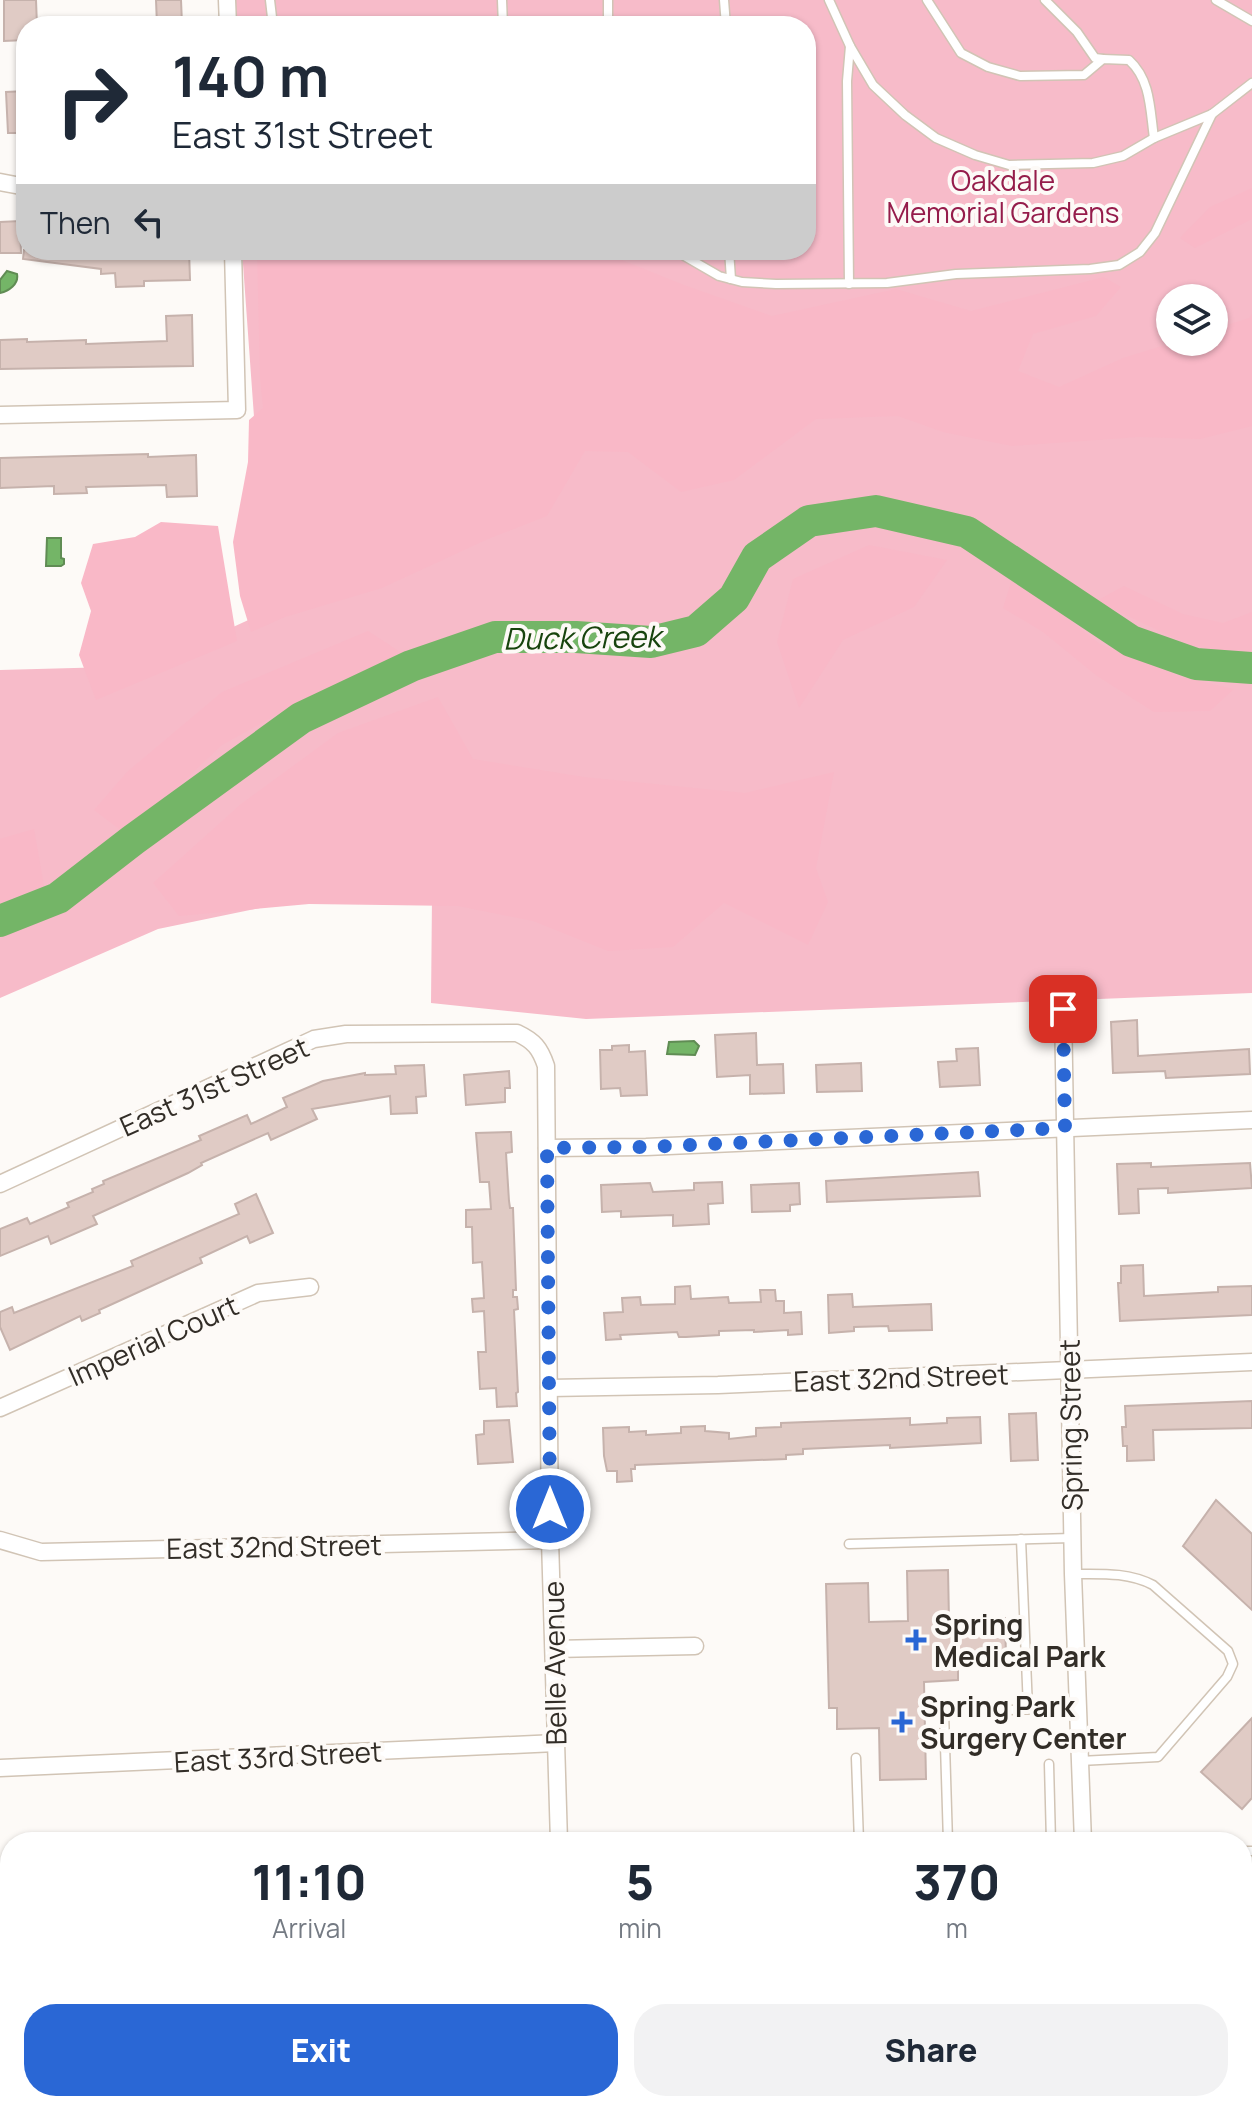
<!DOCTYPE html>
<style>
:root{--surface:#fff;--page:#f2f2f3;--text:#1f2937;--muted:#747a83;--accent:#2a67d5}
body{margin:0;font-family:Manrope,sans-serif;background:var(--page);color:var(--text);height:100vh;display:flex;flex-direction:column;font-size:30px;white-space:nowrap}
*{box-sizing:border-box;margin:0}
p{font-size:26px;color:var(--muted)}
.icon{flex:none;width:44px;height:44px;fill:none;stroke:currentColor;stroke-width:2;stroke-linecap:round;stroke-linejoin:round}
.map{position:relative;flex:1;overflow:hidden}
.drawer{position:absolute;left:0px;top:1832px;width:1252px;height:280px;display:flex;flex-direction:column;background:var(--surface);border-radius:32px 32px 0 0;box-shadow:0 2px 6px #0004}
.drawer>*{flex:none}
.guide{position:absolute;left:16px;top:16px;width:800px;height:244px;border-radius:32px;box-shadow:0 2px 6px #0004;background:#fff;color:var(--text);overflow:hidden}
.buttons{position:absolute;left:1156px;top:284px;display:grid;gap:16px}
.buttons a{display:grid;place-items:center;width:72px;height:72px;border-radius:50%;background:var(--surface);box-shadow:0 2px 6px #0004;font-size:40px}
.pin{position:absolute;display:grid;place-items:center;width:68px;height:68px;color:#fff;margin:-34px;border-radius:16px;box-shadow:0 4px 12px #0006}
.me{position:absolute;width:88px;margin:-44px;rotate:0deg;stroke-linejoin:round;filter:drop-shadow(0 0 6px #0008)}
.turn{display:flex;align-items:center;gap:28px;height:168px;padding:0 24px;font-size:36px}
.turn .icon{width:104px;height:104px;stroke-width:2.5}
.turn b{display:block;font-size:56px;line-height:68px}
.then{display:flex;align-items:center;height:76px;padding:0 24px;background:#0003;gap:16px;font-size:30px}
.eta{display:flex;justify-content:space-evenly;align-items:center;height:136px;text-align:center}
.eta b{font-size:48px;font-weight:800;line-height:56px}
.button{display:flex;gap:16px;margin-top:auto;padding:16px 24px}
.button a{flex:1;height:92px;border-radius:32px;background:var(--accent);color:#fff;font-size:32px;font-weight:800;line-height:92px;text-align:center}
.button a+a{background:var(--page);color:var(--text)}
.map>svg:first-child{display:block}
.green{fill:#f7bbc9;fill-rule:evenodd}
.forest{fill:#f9b8c7}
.water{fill:#74b567;stroke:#608c54;stroke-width:2}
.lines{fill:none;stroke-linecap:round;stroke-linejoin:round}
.river{stroke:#74b567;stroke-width:32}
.building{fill:#e0cbc5;stroke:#c6b2ac;stroke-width:2}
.service-casing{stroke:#d1c4b5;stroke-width:11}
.minor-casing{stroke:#d1c4b5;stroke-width:19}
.service{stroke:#fff;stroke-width:8}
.minor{stroke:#fff;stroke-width:16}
.route{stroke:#2a67d5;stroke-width:14;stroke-dasharray:0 25.2}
.poi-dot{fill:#2a67d5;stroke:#fdfaf7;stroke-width:3}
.labels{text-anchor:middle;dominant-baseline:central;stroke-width:8;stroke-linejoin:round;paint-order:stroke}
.park-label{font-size:28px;fill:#951c4b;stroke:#fdfaf7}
.street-label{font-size:28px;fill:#322d27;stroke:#fdfaf7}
.poi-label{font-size:28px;font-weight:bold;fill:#322d27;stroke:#fdfaf7;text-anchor:start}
.water-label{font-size:30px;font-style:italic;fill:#18440e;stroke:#fdfaf7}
</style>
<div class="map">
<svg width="1252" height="2112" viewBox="0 0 1252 2112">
<rect width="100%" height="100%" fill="#fdfaf7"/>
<path class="green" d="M234 0H1252V993L586 1019 431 1003 432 897 304 899 158 929 0 998V670L148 666 268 611 242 250H806V26H235ZM1170 298H1214V342H1170Z"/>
<g class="forest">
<polygon points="1252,188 1252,219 1195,248 1180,238 1210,207"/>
<polygon points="257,250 597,250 684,285 772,316 896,289 971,311 1104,277 1121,287 1096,316 1033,334 1018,371 1059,387 1123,358 1175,342 1214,342 1214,329 1249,318 1252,314 1252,426 1200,439 1139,437 1012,446 943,432 898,416 816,419 734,480 681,492 628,452 585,451 547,516 488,539 382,588 285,617 251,632 240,596 233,542 248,462 249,420 263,408 260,377"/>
<polygon points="161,522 218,526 237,641 96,700 79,655 91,611 81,583 93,544 135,537"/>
<polygon points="869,545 947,560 914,607 843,640 799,708 777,642 793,579"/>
<polygon points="1013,576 1100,644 1181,677 1234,689 1210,711 1154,712 1097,676 1043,632 1003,608"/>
<polygon points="1124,586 1183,614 1223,623 1252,612 1252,656 1189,645 1096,601"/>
<polygon points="368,631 405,655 309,697 222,745 127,835 94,810 127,772 222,692"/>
<polygon points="438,697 473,759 584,777 745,793 834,772 816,868 828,902 808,945 724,903 673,947 608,951 533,921 458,906 309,904 179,916 153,883 241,804 338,733"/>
<polygon points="34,829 44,886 0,903 0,839"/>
</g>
<g class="water">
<path d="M7 271 17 274C19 284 9 291 0 293V280Z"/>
<polygon points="47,538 61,538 61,558 64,559 64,564 61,566 46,566"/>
<polygon points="694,1041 699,1046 695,1055 667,1054 669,1042"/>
</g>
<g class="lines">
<polyline class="river" points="0,921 58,898 133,840 301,718 411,666 495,637 576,637 651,642 696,631 734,598 757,557 809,521 876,511 967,532 1131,641 1196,664 1252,668"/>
</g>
<g class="building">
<polygon points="4,0 36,0 37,26 26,26 26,40 4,41"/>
<polygon points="156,0 181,0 182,24 157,25"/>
<polygon points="26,91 26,133 8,133 6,92"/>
<polygon points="20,221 21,253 0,253 0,222"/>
<polygon points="24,250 189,250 190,280 144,281 144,286 116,287 115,273 101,274 101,269 23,259"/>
<polygon points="192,315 193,366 0,369 0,340 27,339 27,342 86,340 86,344 167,341 166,316"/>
<polygon points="148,454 148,457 196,455 197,496 167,497 166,485 86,487 87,493 54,494 54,486 0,488 0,458"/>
<polygon points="1137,1020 1138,1056 1249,1049 1250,1074 1166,1078 1165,1071 1113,1073 1111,1022"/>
<polygon points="756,1033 757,1065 783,1064 784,1093 750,1094 750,1075 717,1077 715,1035"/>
<polygon points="629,1045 629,1052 645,1051 647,1095 621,1096 620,1088 601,1089 600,1050 612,1050 612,1046"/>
<polygon points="978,1048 980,1085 940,1087 938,1062 957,1061 956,1049"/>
<polygon points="861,1063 862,1091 817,1092 816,1065"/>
<polygon points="424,1065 426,1096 416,1097 417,1113 391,1114 390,1096 312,1109 317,1119 271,1140 268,1133 201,1163 202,1165 188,1173 93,1216 97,1224 51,1244 48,1236 0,1256 0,1229 27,1218 30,1224 69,1207 67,1203 93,1192 92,1189 104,1184 103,1181 201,1140 199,1136 247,1115 251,1124 287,1107 283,1098 323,1081 365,1073 365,1075 396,1074 395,1066"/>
<polygon points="509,1071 510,1088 505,1088 505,1102 466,1105 464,1075"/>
<polygon points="511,1132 512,1152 506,1153 509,1201 510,1208 513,1208 516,1290 513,1290 513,1297 517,1297 518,1309 514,1310 518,1392 516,1393 517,1406 497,1407 496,1388 480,1389 478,1352 486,1352 484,1311 473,1312 472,1299 484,1298 482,1262 473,1263 472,1227 466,1227 466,1210 491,1209 489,1182 480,1182 476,1133"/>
<polygon points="1151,1163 1151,1167 1250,1163 1252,1188 1168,1193 1168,1188 1138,1189 1139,1213 1119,1214 1117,1164"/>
<polygon points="978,1172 980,1196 827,1202 826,1181"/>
<polygon points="722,1182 723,1203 708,1204 709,1224 673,1226 673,1215 621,1217 621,1211 602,1212 601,1185 650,1183 653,1192 694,1190 694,1183"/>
<polygon points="799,1183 800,1204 790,1205 790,1211 752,1212 751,1185"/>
<polygon points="256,1194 273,1233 250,1243 247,1236 200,1258 202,1263 108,1306 99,1310 100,1313 82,1321 80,1316 10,1350 0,1327 0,1312 12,1307 14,1313 133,1266 131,1261 239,1214 235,1204"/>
<polygon points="1143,1265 1144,1296 1218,1292 1218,1287 1252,1286 1252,1315 1120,1321 1118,1283 1121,1283 1121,1266"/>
<polygon points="690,1286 691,1299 728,1297 729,1303 761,1302 760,1290 775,1290 776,1301 784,1301 784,1313 801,1312 802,1334 788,1335 788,1330 754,1332 754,1330 719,1331 719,1335 686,1337 679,1337 677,1332 620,1335 621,1339 606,1340 604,1313 623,1312 622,1298 640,1297 641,1305 675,1304 675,1287"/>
<polygon points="852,1294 853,1307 931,1304 932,1330 889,1331 888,1326 854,1327 854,1331 829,1333 828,1295"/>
<polygon points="1252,1401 1252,1428 1153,1430 1154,1460 1127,1461 1127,1446 1123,1446 1122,1427 1126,1427 1125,1406"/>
<polygon points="1036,1413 1038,1460 1011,1461 1009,1414"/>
<polygon points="980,1417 981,1443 890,1448 890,1445 803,1449 803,1454 786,1455 786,1459 635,1465 635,1469 631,1469 632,1481 617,1482 617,1471 607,1471 604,1456 603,1428 629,1427 629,1432 646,1431 646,1435 681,1433 681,1427 705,1426 705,1431 729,1433 729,1439 756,1436 756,1428 781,1427 781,1423 910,1418 910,1425 947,1423 947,1418"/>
<polygon points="509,1420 513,1462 478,1464 476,1435 484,1434 484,1421"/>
<polygon points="1216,1500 1252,1534 1252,1610 1183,1546"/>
<polygon points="948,1570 949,1620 1005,1618 1006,1657 958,1658 958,1680 924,1682 926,1779 880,1780 879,1728 837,1729 837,1708 829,1708 826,1584 868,1583 869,1622 908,1621 907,1571"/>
<polygon points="1252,1718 1252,1798 1242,1809 1201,1772"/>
</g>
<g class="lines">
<g class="service-casing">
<g id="service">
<polyline points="270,0 273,26"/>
<polyline points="502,0 503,26"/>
<polyline points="608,0 608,26"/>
<polyline points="724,0 726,26"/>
<polyline points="829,0 850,46 847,81 849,284"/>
<path d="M927 0 961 53 988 67 1020 76 1084 75 1103 59 1129 60C1151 80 1150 110 1154 138"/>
<polyline points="1045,0 1077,32 1095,58 1103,59"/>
<polyline points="1216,0 1252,21"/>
<polyline points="850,46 873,85 905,115 936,138 975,155 1009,165 1093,163 1123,156 1154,138 1212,114 1252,83"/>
<polyline points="674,250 719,276 742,282 776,284 887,283 956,274 1090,269 1119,265 1140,252 1155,233 1212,114"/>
<polyline points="729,250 731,279"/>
<polyline points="1021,1539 1028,1709"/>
<polyline points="849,1544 1072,1538"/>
<path d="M1073 1574C1101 1574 1128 1572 1153 1585L1228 1651 1233 1664 1227 1677 1158 1757 1080 1761"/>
<polyline points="856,1758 859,1842"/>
<polyline points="1049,1764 1051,1842"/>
<polyline points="948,1842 944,1712 1078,1708"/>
<polyline points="1242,1851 1252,1851"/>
<polyline points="1242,1887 1252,1887"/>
<polyline points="1242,1954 1252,1953"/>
<polyline points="889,2102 889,2112"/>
<polyline points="937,2102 937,2112"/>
<polyline points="1045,2102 1045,2112"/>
<polyline points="46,2112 200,2108 203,2112"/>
</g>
</g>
<g class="minor-casing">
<g id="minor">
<polyline points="227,0 228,26"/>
<polyline points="0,182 26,187"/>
<polyline points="0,415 237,410 233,250"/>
<polyline points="1063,1009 1073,1574 1083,1842"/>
<polyline points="547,1148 646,1147 1252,1120"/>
<path d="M0 1184 314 1039 346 1034 517 1033C534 1041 540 1048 546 1066L550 1540 559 1842"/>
<polyline points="549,1388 718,1385 1252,1362"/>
<polyline points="0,1408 258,1293 310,1287"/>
<polyline points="0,1540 41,1552 550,1540"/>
<polyline points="554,1649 695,1646"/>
<polyline points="0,1768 556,1743"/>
<polyline points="1092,2102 1093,2112"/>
</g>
</g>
<use href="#service" class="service"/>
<use href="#minor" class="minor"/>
</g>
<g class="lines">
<polyline class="route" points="550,1509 547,1148 646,1147 1065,1128 1063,1009"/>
</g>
<g class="poi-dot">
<path d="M912 1628h8v8h8v8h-8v8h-8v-8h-8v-8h8z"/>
<path d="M898 1710h8v8h8v8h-8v8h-8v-8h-8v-8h8z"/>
</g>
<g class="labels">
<g class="park-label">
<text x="1003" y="180">Oakdale<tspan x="1003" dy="32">Memorial Gardens</tspan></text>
</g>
<g class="street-label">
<text transform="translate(214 1086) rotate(-24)">East 31st Street</text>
<text transform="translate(153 1340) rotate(-24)">Imperial Court</text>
<text transform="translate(901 1377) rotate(-2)">East 32nd Street</text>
<text transform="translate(1070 1425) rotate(-91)">Spring Street</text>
<text transform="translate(274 1546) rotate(-1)">East 32nd Street</text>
<text transform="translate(554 1663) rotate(-91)">Belle Avenue</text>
<text transform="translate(278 1756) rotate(-3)">East 33rd Street</text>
</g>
<g class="poi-label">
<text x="934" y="1624">Spring<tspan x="934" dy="32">Medical Park</tspan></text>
<text x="920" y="1706">Spring Park<tspan x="920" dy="32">Surgery Center</tspan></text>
</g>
<g class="water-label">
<text transform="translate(582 637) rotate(-1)">Duck Creek</text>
</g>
</g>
</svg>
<div class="buttons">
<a><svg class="icon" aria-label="layers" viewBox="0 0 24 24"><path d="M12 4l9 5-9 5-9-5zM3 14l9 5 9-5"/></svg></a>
</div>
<div class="pin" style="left:1063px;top:1009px;background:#d93025"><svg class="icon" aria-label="arrive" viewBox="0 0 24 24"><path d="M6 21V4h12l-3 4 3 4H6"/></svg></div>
<svg class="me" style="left:550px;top:1509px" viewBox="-20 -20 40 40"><circle r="17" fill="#2a67d5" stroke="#fff" stroke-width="3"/><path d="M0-11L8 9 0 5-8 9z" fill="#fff"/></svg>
<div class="guide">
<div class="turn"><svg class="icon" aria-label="right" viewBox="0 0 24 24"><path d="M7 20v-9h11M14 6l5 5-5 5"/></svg><div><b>140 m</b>East 31st Street</div></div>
<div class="then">Then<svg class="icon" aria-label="left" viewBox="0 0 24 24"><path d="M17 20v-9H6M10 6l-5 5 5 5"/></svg></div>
</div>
<section class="drawer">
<div class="eta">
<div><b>11:10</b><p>Arrival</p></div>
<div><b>5</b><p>min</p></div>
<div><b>370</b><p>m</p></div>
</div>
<div class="button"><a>Exit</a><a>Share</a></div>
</section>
</div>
